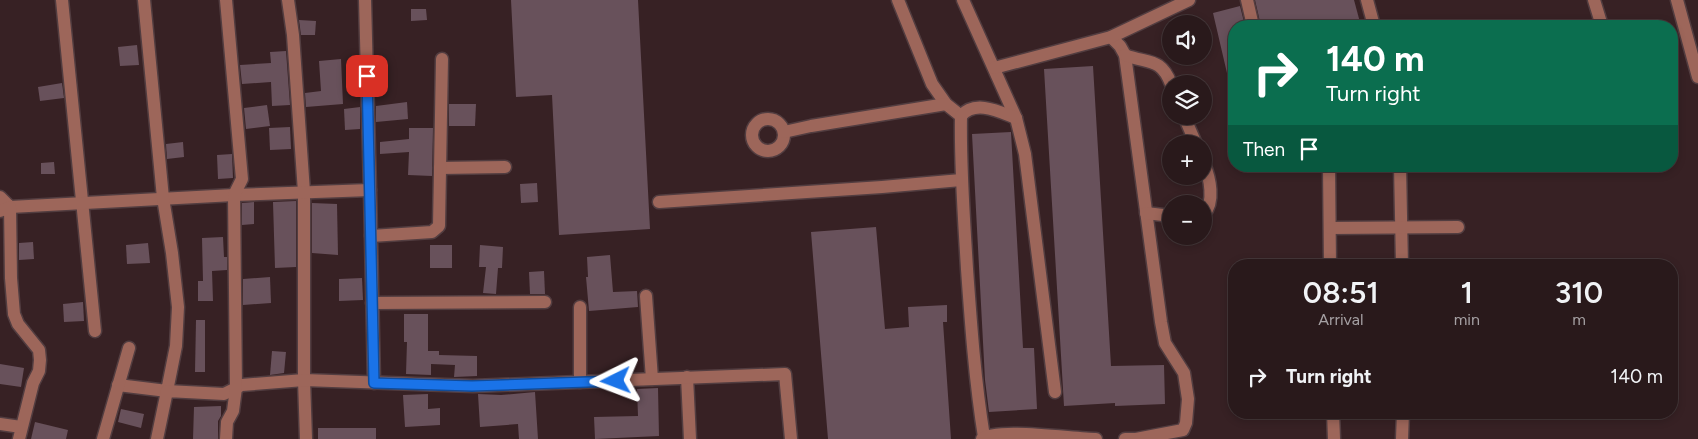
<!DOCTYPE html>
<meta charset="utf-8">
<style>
:root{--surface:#29191b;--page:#352628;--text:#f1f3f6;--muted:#a5a0a3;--line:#45383a}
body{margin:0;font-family:Figtree,sans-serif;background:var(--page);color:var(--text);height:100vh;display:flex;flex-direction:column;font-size:19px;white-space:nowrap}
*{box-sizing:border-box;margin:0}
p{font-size:16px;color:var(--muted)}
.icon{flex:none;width:28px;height:28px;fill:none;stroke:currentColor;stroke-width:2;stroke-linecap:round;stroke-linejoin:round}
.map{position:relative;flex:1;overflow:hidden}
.side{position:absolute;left:1228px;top:259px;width:450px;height:160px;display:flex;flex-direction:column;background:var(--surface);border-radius:20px;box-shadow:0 2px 8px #0003,0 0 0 1px var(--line)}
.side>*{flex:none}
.banner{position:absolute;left:1228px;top:20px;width:450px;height:152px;border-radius:20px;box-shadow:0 2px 8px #0003,0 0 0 1px var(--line);background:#0b6e4f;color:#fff;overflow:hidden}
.controls{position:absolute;left:1162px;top:15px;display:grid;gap:10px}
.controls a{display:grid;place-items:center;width:50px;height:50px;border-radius:50%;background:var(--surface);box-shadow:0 2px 8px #0003,0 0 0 1px var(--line);font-size:25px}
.pin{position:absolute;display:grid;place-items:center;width:42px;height:42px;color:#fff;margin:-21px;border-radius:10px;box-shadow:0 2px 8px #0006}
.me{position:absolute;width:55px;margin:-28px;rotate:267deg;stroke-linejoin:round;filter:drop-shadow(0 0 4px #0008)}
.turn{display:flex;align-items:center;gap:18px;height:105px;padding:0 15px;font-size:22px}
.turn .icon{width:65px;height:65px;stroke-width:2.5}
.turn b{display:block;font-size:35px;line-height:42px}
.then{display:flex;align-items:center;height:48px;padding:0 15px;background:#0003;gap:10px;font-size:19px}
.eta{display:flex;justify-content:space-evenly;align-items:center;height:85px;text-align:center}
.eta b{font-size:30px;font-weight:600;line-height:35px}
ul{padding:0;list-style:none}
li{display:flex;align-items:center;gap:15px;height:65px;padding:0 15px}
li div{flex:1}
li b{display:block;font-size:19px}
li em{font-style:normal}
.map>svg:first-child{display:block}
.building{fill:#68515b}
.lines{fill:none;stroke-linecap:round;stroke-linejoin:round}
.minor-casing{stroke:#523d40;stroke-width:15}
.minor{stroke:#9d665a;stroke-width:12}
.route-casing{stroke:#114b97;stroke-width:12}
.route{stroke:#1a73e8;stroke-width:9}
</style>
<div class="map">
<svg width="1698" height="439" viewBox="0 0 1698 439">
<rect width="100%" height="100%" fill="#372124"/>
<g class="building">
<polygon points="511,0 638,0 650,229 559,235 552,95 516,97"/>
<polygon points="1255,0 1354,0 1361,26 1261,26"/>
<polygon points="1240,6 1245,26 1234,26 1234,85 1230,86 1213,13"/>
<polygon points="411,9 426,9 427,20 411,21"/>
<polygon points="299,20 316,21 315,35 301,35"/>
<polygon points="137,45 139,65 120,66 118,47"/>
<polygon points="286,51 290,105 272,106 271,82 242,84 240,65 271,63 270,52"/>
<polygon points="341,59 343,104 306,107 305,93 321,91 319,61"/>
<polygon points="1093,66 1111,366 1164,365 1165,404 1115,406 1115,403 1064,406 1044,69"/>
<polygon points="62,83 64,98 40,101 38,87"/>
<polygon points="407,102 408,119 376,122 376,106"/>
<polygon points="449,104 476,104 475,126 449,126"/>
<polygon points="267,105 270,126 246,129 244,108"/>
<polygon points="360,107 360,129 345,130 344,109"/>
<polygon points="290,127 291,149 270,150 269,128"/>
<polygon points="409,128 433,128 432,176 408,175 409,152 380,154 380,142 409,139"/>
<polygon points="1011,132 1023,348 1034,348 1037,409 989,412 985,380 972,134"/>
<polygon points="183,142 184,157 167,159 166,144"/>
<polygon points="232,154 233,178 218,179 217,155"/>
<polygon points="54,162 55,174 41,174 41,163"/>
<polygon points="537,183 538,202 521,203 520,184"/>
<polygon points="296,201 296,267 275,268 273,202"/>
<polygon points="254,202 254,224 242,225 242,203"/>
<polygon points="312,203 337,204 338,255 312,253"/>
<polygon points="876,227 885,329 909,327 908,307 947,305 947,322 943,322 951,439 828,439 811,232"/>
<polygon points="223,237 224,257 227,257 227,270 212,271 213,301 198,301 198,281 203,281 202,238"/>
<polygon points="33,242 34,259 19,260 19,243"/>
<polygon points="148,243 150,263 127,264 126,245"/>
<rect x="430" y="245" width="22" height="23"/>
<polygon points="480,245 503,247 502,268 498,268 496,294 483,293 486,267 479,267"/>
<polygon points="610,255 613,292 637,291 638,307 589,311 586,277 588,277 587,257"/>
<polygon points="544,271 545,294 530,294 529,272"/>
<polygon points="270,277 271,303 243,305 243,279"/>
<polygon points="362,278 363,300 339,301 339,279"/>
<polygon points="83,302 84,321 64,322 63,304"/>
<polygon points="404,314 428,314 428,351 439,351 439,355 477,356 477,376 454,377 455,365 431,364 431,375 406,374 407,342 404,342"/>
<polygon points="196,320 205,320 205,372 195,372"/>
<polygon points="272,351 286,352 284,373 270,375"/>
<polygon points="0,364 24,368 21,387 0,384"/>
<polygon points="658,388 659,436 595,439 594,417 638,416 637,389"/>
<polygon points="535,392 538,439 519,439 518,424 480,427 478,394 501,395"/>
<polygon points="428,394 428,409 440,408 440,425 405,427 403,395"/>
<polygon points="221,406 221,416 218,421 218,439 193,439 194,407"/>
<polygon points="121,409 144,414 141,428 118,422"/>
<polygon points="35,422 68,430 66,439 31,439"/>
<rect x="318" y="428" width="58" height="11"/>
</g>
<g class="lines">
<g class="minor-casing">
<g id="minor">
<polyline points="62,0 95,331"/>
<polyline points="288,0 293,35 304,192 304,380 306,439"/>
<polyline points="365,0 370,190 374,383"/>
<polyline points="898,0 932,84 946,104 961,116"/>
<polyline points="963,0 1016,118 1025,154 1055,392"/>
<polyline points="1247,0 1253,26"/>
<polyline points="1367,0 1374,26"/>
<polyline points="1594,0 1602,26"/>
<polyline points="1677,0 1698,77"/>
<polyline points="1111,37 1120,46 1125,55 1161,322 1165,343 1184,373 1188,399 1186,423 1183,430 1136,439 1125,439"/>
<path d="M1125 55C1148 64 1161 57 1171 84"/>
<polyline points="994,68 1111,37 1189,0"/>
<polyline points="1184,116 1196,144"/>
<circle cx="768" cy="135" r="16"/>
<polyline points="784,132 811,126 946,104"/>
<path d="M1204 164C1210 178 1215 202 1204 214"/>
<polyline points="1329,166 1330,265"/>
<polyline points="1400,166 1402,265"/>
<polyline points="440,168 505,167"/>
<polyline points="0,197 10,207 234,195 370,190"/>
<polyline points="659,202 882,187 961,180"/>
<polyline points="0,211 10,207 11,278 14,314 18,324 39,350 40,360 39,371 33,383 19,439"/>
<polyline points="1146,213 1171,216"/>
<polyline points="1330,228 1458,227"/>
<polyline points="371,236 432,232 439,226 442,59"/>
<polyline points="646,296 652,379"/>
<polyline points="372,303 545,302"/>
<polyline points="687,377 690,439"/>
<polyline points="580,382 580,307"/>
<polyline points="118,385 167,391 176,346 178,307 172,253 163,198 144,0"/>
<polyline points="1333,412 1334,439"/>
<polyline points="0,424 21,427"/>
<path d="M984 437C975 381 971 325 967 269 964 218 960 167 961 116 975 99 1000 112 1016 118"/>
<polyline points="103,439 129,348"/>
<polyline points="157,439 167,391 224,394 242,385 304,380 473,386 785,374 791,439"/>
<polyline points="226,439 227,422 233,411 236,388 234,195 242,179 226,0"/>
<path d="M982 439C997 427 1074 439 1096 439"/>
<polyline points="1402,439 1403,412"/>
</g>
</g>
<use href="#minor" class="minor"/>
</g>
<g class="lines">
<g class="route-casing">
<polyline id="route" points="367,76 374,383 472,386 616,381"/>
</g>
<use href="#route" class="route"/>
</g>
</svg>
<div class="controls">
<a><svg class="icon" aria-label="sound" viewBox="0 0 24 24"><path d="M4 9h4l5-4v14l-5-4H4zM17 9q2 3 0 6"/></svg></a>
<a><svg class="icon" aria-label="layers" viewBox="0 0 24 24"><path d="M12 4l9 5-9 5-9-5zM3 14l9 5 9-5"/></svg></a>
<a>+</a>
<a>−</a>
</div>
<div class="pin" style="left:367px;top:76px;background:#d93025"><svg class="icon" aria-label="arrive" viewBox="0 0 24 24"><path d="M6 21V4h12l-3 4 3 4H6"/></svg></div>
<svg class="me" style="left:616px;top:381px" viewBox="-20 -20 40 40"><path d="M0-17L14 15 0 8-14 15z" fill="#1a73e8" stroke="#fff" stroke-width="4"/></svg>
<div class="banner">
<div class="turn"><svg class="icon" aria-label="right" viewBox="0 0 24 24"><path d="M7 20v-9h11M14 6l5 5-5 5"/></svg><div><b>140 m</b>Turn right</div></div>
<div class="then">Then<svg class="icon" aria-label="arrive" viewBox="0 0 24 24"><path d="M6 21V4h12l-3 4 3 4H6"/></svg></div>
</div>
<section class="side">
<div class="eta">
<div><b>08:51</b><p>Arrival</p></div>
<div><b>1</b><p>min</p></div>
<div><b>310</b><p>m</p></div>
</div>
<ul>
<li><svg class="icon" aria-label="right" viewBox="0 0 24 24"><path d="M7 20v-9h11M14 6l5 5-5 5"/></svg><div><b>Turn right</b></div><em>140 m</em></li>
</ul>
</section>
</div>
